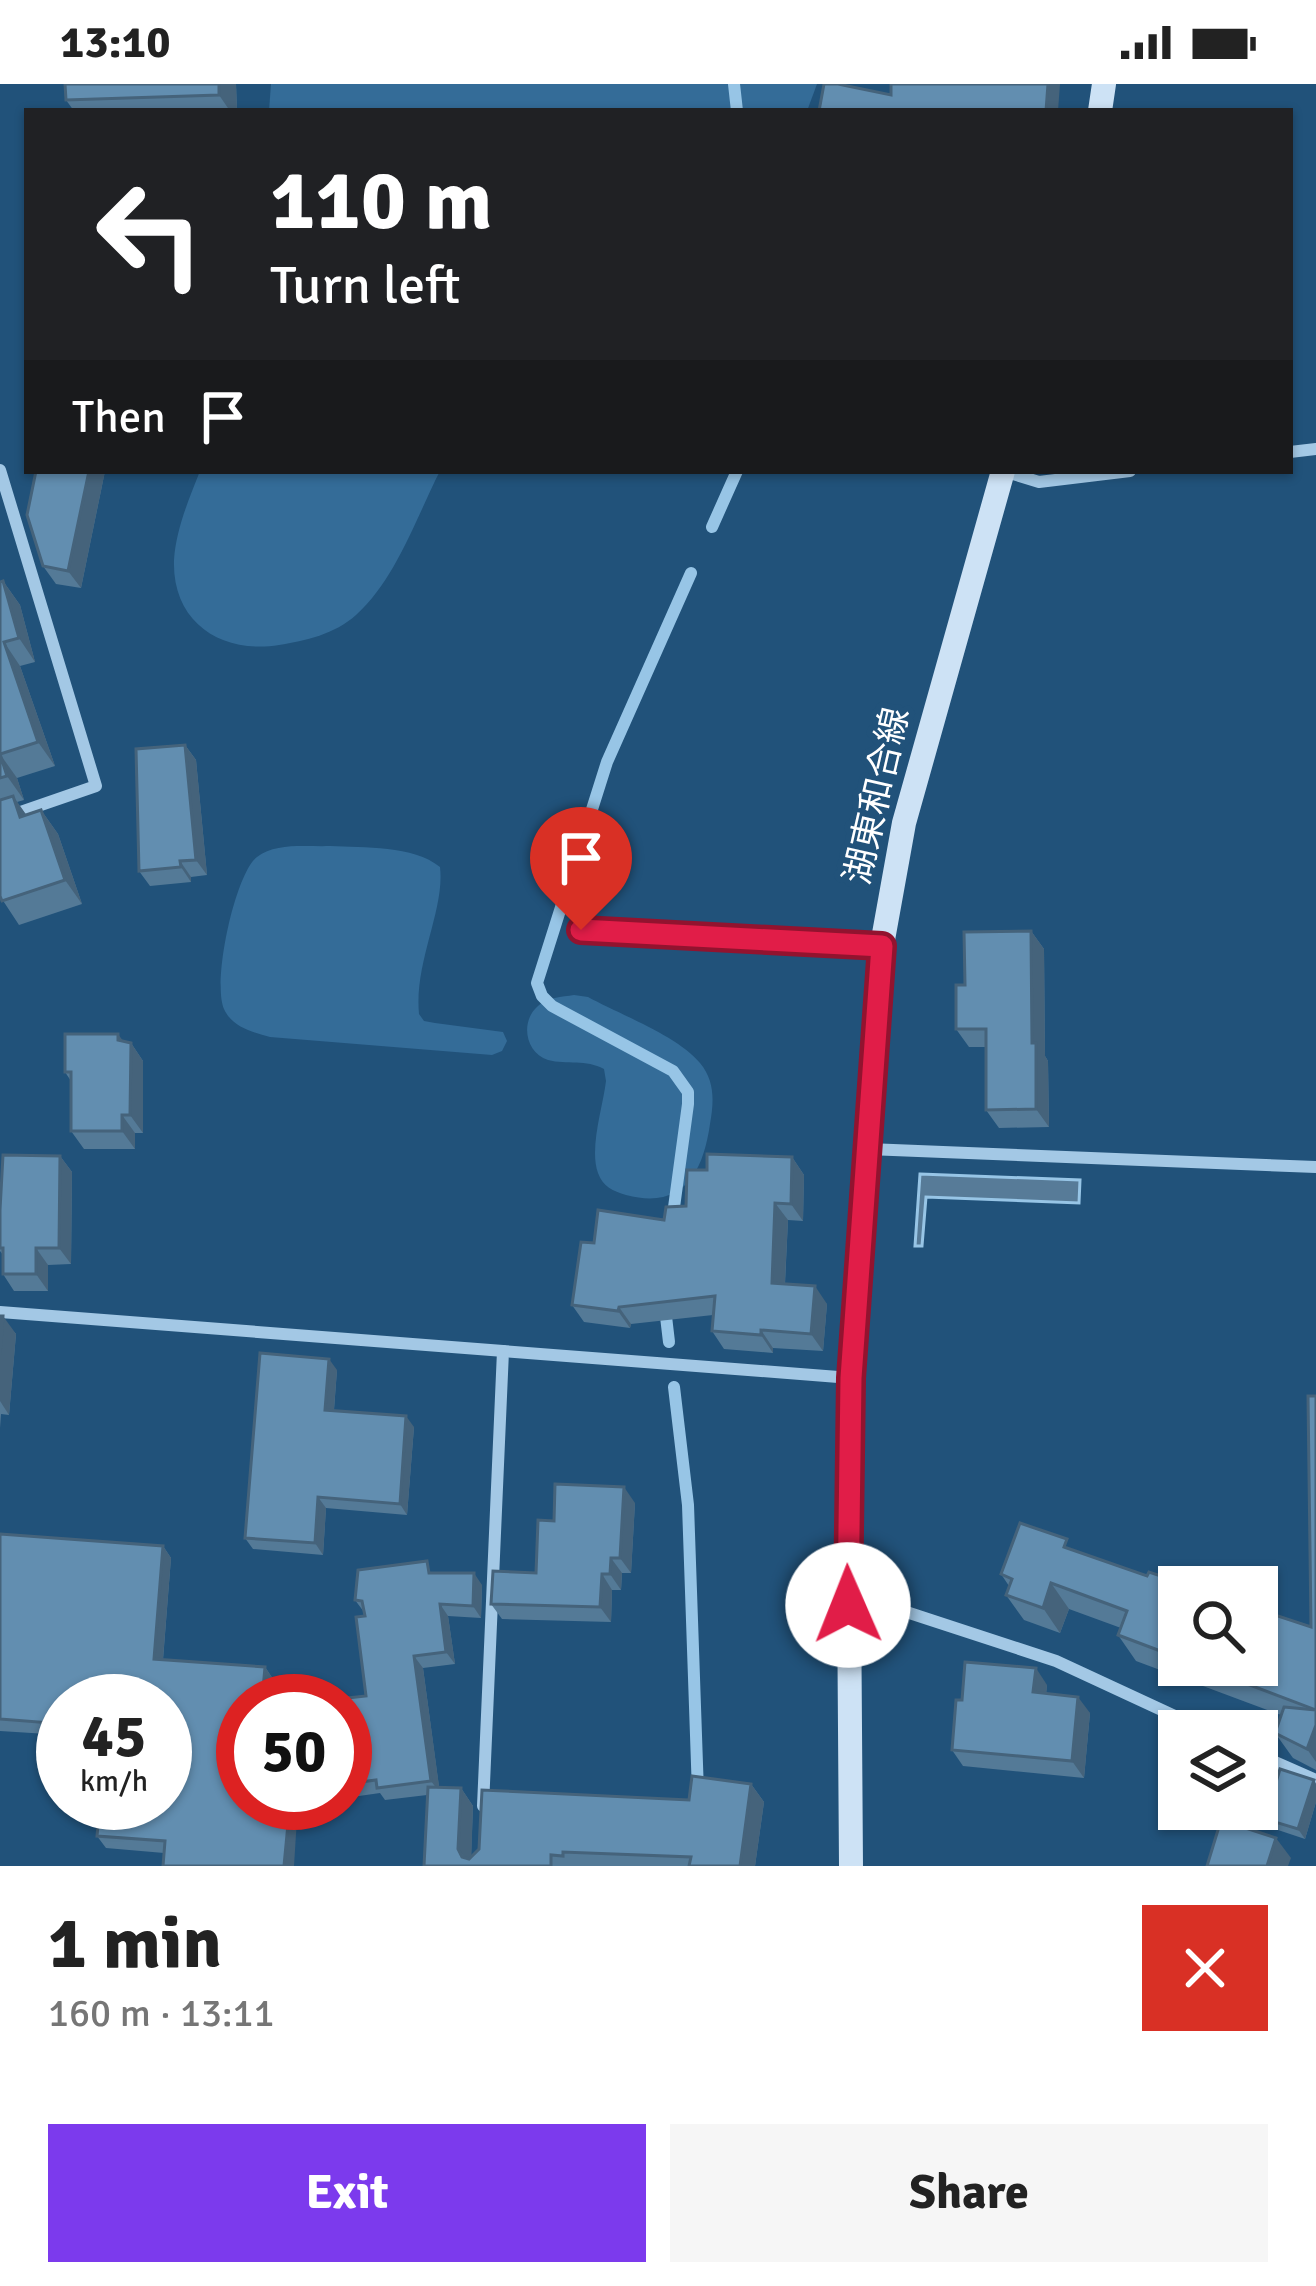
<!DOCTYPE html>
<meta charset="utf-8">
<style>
:root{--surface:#fff;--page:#f6f6f6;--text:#222;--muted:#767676;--accent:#7c3aed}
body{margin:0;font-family:Signika,"Noto Sans JP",sans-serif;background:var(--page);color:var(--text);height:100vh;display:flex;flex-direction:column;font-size:45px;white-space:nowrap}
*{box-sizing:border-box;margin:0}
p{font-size:39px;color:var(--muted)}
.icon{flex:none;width:66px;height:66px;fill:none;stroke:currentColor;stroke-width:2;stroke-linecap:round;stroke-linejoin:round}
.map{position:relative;height:1782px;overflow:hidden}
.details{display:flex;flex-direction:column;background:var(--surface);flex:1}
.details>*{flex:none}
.banner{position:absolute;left:24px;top:24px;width:1269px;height:366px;border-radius:0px;box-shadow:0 3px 9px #0004;background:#202124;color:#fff;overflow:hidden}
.controls{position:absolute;left:1158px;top:1482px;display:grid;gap:24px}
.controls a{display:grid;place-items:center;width:120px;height:120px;border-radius:0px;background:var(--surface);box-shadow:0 3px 9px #0004;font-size:60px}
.speed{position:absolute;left:36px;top:1590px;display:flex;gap:24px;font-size:60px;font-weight:700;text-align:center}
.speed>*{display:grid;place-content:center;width:156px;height:156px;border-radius:50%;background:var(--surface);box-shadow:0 3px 9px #0004;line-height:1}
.speed small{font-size:30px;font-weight:400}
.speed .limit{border:18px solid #d22;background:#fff;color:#111}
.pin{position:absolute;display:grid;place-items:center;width:102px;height:102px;color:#fff;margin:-123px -51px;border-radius:50% 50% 50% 0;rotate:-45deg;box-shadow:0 0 12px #0007}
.pin .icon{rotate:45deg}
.me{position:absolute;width:132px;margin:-66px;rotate:359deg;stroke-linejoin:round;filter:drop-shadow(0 0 9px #0008)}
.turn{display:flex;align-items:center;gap:42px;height:252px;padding:0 48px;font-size:54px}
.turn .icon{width:156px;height:156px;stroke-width:2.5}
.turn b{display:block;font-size:84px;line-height:102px}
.then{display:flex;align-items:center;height:114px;padding:0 48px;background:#0003;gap:24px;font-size:45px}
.round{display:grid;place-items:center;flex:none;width:126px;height:126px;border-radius:0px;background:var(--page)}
.summary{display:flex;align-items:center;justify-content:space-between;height:204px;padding:0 48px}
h1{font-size:72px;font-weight:700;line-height:90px}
.button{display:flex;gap:24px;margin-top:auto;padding:24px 48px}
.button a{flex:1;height:138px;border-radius:0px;background:var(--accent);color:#fff;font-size:48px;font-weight:700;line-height:138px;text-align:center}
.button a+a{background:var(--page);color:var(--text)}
.status{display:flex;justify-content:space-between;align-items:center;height:84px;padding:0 60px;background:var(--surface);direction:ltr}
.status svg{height:33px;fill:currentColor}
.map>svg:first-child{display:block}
.green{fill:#346c98}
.water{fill:#577b98;stroke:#97c5e6;stroke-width:3}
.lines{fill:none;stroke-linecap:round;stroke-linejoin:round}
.stream{stroke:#97c5e6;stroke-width:12}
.lane{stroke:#a3c8e5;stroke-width:9}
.street{stroke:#a3c8e5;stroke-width:12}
.secondary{stroke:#cde2f5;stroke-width:24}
.wall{fill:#547a97}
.shaded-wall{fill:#45637b}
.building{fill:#628eb0;stroke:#45637b;stroke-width:3}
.route-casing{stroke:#92132f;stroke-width:30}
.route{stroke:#e11d48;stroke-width:21}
.labels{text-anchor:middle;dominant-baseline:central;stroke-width:12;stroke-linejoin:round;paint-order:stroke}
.street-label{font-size:36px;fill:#fff;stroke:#21527a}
</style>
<div class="status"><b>13:10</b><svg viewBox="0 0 49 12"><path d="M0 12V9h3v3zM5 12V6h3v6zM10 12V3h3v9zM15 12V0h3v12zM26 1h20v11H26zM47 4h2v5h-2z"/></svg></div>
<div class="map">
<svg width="1316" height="1782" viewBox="0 0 1316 1782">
<rect width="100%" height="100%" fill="#21527a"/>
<g class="green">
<polygon points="271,0 817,0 807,27 269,27"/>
<path d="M200 387H440C416 434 396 495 356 531 335 550 305 557 279 561 222 570 172 539 174 476 176 445 189 415 200 387Z"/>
<path d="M330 762C364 764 413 761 440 783 445 826 414 878 419 930L424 937 435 939 503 948 507 957 502 967 492 971 270 953C252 948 232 943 224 925 212 898 235 790 257 773 276 758 307 763 330 762Z"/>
<path d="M574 911 588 913C619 930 678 952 700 979 715 997 714 1018 710 1040 703 1089 683 1126 626 1111 613 1107 603 1103 598 1089 589 1064 603 1023 606 997L604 985C586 975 567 981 548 976 525 969 520 937 538 922 547 913 562 913 574 911Z"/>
</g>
<polygon class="water" points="920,1090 1080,1096 1079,1119 926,1113 922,1162 915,1162"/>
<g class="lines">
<g class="stream">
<polyline points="734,0 737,27"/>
<polyline points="712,443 737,387"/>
<polyline points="672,1138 688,1020 688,1008 673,987 552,922 542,912 537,899 607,678 691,489"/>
<polyline points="665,1224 669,1258"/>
<polyline points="674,1303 688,1421 698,1709"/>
</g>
<polyline class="lane" points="581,846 882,861"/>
<g class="street">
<polyline points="1290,368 1316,365"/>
<polyline points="0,386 96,702 0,735"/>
<polyline points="1003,387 1039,398 1130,387"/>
<polyline points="868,1065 1316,1083"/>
<polyline points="0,1228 851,1294"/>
<polyline points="849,1521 885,1521 1056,1577 1207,1647"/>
<polyline points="1257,1670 1316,1696"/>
<polyline points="483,1722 503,1267"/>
</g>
<g class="secondary">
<polyline points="1100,27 1104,0"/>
<polyline points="851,1782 848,1370 882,861 904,739 1003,387"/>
</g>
</g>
<g class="wall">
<polygon points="65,0 236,0 237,27 74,27 66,16"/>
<polygon points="36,387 105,387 81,504 56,500 43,482"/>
<polygon points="3,497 20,521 35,578 20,582 55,682 17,694 24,716 17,718 26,731 41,726 58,750 82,820 19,841 0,812 0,498"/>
<polygon points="185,661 196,676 207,791 191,793 191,798 150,802 139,787"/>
<polygon points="1031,847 1044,865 1045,972 1048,977 1049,1043 999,1044 986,1026 986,963 969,963 956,945 965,901"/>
<polygon points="123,957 131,959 143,977 143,1049 135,1049 135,1065 84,1065 71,1047 71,997 65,988"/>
<polygon points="60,1072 72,1088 71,1180 48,1181 48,1207 14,1207 3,1190 3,1171 0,1167 0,1126"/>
<polygon points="792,1073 804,1091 803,1137 788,1136 785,1200 827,1220 823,1267 773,1264 773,1269 724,1265 712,1247 713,1231 631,1240 630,1244 584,1238 572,1221 594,1159 664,1136 686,1122 707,1086"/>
<polygon points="0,1232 16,1250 9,1331 1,1330 0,1344"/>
<polygon points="337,1286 334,1326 414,1343 407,1431 326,1424 323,1471 253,1465 245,1454"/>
<polygon points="1316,1312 1316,1686 1293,1674 1275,1649 1281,1631 1136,1577 1118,1551 1121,1544 1069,1525 1060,1549 1024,1536 1006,1511 1009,1502 1001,1490 1075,1467 1179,1503 1179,1581 1257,1581 1311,1543"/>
<polygon points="635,1419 631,1489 622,1489 621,1506 612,1506 611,1538 502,1535 491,1520 536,1489 554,1437"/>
<polygon points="0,1450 163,1462 171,1474 163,1576 265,1583 273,1595 243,1719 305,1719 164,1769 106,1764 97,1752 165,1617 63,1617 63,1651 0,1647"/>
<polygon points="435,1489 482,1501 481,1534 448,1532 455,1580 423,1584 439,1703 461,1704 473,1722 471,1773 751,1700 764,1718 755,1782 424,1782 427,1711 385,1716 380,1709 345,1714 345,1617 366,1612 365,1532 364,1528 355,1516"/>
<polygon points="1047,1601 1046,1610 1090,1629 1084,1694 963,1682 952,1666 962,1616"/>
<polygon points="1314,1696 1316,1700 1316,1718 1305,1755 1272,1744 1265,1735"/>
</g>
<g class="shaded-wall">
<polygon points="219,0 236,0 237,27 230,27 219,11"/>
<polygon points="1048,0 1060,0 1058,27 1046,27"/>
<polygon points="89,387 105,387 81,504 68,487"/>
<polygon points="3,497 20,521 35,578 19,554"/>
<polygon points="4,558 20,582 55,682 38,658"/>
<polygon points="185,661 196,676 207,791 196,776"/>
<polygon points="0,670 17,694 24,716 7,692"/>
<polygon points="13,712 30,736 20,733"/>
<polygon points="41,726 58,750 82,820 65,796"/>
<polygon points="180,777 191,793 191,798 181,783"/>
<polygon points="1031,847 1044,865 1045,972 1048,977 1049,1043 1036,1025 1032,959"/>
<polygon points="118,950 131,968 131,959 143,977 143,1049 130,1031"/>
<polygon points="122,1031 135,1049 135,1065 122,1047"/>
<polygon points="60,1072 72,1088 71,1180 59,1164"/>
<polygon points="792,1073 804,1091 803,1137 791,1120"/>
<polygon points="775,1119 788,1136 784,1216 772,1199"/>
<polygon points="36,1164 48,1181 48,1207 36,1190"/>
<polygon points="815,1202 827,1220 823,1267 811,1250"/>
<polygon points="619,1223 631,1240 630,1244 618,1227"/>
<polygon points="3,1232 16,1250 9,1331 0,1317 0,1271"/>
<polygon points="761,1246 773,1264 773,1269 761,1251"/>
<polygon points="329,1275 337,1286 333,1337 325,1326"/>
<polygon points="406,1332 414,1343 407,1431 400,1420"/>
<polygon points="624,1403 635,1419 631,1489 620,1474"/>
<polygon points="318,1413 326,1424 323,1471 315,1459"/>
<polygon points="163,1462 171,1474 162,1587 154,1575"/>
<polygon points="611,1474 622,1489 621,1506 610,1490"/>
<polygon points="474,1489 482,1501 481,1534 473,1522"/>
<polygon points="602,1490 612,1506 611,1538 600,1523"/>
<polygon points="1051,1499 1069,1525 1060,1549 1043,1524"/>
<polygon points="440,1520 448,1532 455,1580 446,1568"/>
<polygon points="414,1572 423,1584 440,1709 431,1697"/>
<polygon points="265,1583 273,1595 272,1617 262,1617"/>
<polygon points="1036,1584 1047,1601 1045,1625 1033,1608"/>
<polygon points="1078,1613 1090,1629 1084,1694 1072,1677"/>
<polygon points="1316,1641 1316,1678 1307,1665"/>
<polygon points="1314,1696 1316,1700 1316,1718 1305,1755 1298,1745"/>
<polygon points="751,1700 764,1718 755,1782 740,1782"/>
<polygon points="461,1704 473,1722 471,1782 458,1765"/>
<polygon points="290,1719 298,1719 294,1782 284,1782"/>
<polygon points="1276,1754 1291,1774 1288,1782 1267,1782"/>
</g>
<g class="building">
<polygon points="65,0 219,0 219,11 66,16"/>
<polygon points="824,0 838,0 891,11 891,0 1048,0 1046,27 819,27"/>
<polygon points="36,387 89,387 68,487 43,482 27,431"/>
<polygon points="3,497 19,554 4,558 38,658 0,670 7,692 0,694 0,498"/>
<polygon points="185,661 196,776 180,777 181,783 139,787 136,665"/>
<polygon points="13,712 20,733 41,726 65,796 2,817 0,812 0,716"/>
<polygon points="1031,847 1032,959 1036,959 1036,1025 986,1026 986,945 956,945 956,901 965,901 964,848"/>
<polygon points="65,950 118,950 118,956 131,959 130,1031 122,1031 122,1047 71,1047 71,988 65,988"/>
<polygon points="707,1070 792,1073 791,1120 775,1119 772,1199 815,1202 811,1250 761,1246 761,1251 712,1247 715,1212 619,1223 618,1227 572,1221 581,1158 594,1159 598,1126 664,1136 666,1123 686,1122 687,1086 707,1086"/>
<polygon points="3,1071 60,1072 59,1164 36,1164 36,1190 3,1190 3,1164 0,1164 0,1126"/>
<polygon points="0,1232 3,1232 0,1271"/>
<polygon points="260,1269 329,1275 325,1326 406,1332 400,1420 318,1413 315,1459 245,1454"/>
<polygon points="1308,1312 1316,1312 1316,1626 1197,1581 1257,1581 1257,1525 1311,1543"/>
<polygon points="555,1400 624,1403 620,1474 611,1474 610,1490 602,1490 600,1523 491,1520 493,1487 536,1489 538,1436 554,1437"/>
<polygon points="1020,1439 1067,1455 1064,1463 1147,1492 1149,1488 1194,1503 1179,1503 1179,1574 1118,1551 1127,1527 1051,1499 1043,1524 1006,1511 1012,1495 1001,1490"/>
<polygon points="0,1450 163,1462 154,1575 265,1583 262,1617 243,1617 243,1719 290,1719 284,1782 163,1782 165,1757 97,1752 100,1719 165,1719 165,1617 63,1617 63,1640 0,1635"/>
<polygon points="427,1477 429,1489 474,1489 473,1522 440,1520 446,1568 414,1572 431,1697 377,1704 376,1696 345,1700 345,1617 339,1617 338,1615 366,1612 356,1533 365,1532 362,1517 355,1516 358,1486"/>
<polygon points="965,1578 1036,1584 1033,1608 1078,1613 1072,1677 952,1666 956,1616 962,1616"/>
<polygon points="1284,1623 1316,1626 1316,1641 1307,1665 1275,1649"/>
<polygon points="1280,1685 1314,1696 1298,1745 1265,1735"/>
<polygon points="692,1692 751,1700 740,1782 689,1782 691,1773 563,1768 563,1772 551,1771 551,1782 424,1782 428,1703 461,1704 458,1765 462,1773 469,1775 479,1765 482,1706 689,1716"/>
<polygon points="1221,1736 1276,1754 1267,1782 1207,1782"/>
</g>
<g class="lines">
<g class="route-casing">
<polyline id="route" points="581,846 882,862 851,1294 848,1521"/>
</g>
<use href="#route" class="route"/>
</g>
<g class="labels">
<g class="street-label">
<text transform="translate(877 712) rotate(-77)">湖東和合線</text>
</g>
</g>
</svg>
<div class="controls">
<a><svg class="icon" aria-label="search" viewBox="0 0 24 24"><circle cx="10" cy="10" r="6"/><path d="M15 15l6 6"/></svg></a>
<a><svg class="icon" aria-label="layers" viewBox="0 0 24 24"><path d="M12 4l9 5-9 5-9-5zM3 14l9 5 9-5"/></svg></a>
</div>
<div class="speed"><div>45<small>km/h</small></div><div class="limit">50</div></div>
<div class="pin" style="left:581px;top:846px;background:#d93025"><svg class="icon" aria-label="arrive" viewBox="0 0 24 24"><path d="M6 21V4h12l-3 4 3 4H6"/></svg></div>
<svg class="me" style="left:848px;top:1521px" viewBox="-20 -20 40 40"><circle r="19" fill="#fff"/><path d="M0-13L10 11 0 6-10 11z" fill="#e11d48"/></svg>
<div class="banner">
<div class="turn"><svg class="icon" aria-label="left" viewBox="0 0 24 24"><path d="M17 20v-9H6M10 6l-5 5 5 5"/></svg><div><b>110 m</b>Turn left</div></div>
<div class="then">Then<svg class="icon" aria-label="arrive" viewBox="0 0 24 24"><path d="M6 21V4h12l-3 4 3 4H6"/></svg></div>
</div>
</div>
<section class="details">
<div class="summary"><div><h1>1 min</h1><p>160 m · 13:11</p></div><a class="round" style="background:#d93025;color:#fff"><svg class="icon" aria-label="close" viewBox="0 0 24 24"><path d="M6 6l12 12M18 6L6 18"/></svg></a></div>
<div class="button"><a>Exit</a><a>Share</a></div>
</section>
